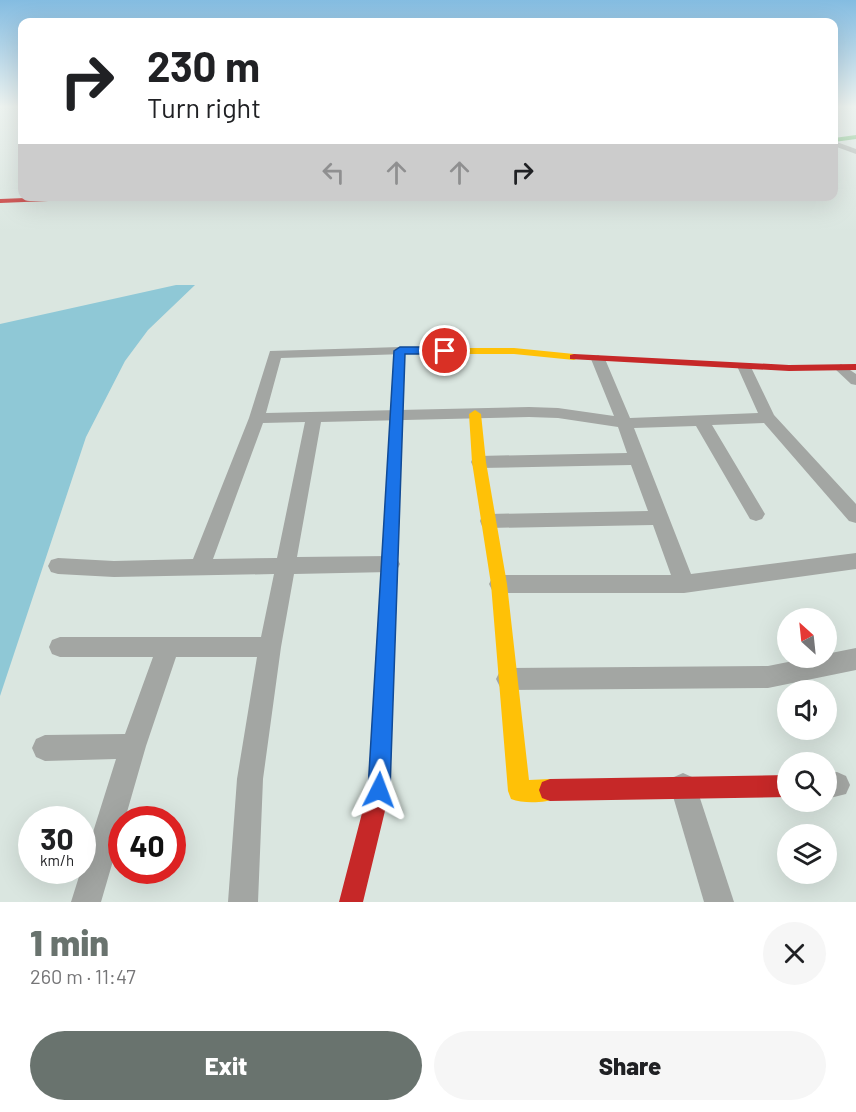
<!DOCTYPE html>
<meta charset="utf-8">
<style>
:root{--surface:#fff;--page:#f6f6f6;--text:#202124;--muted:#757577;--accent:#69736e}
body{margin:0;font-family:Barlow,sans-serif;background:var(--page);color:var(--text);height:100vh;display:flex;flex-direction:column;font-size:22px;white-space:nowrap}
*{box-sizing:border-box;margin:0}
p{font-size:20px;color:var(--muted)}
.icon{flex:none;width:33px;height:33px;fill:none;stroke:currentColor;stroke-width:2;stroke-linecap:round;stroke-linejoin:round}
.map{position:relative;height:902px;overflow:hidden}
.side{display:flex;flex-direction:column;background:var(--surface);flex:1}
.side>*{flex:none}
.hud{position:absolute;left:18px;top:18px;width:820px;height:183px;border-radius:12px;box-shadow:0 6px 24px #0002;background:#fff;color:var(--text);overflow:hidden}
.needle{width:39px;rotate:333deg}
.tools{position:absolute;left:777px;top:608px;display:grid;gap:12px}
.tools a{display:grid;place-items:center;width:60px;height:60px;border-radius:50%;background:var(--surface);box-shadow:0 6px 24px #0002;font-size:30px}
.speed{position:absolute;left:18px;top:806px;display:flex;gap:12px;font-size:30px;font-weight:700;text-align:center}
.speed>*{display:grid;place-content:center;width:78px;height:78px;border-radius:50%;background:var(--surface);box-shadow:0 6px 24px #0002;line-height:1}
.speed small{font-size:15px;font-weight:400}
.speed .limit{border:9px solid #d22;background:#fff;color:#111}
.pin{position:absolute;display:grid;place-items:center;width:51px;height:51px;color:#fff;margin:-26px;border:3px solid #fff;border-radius:50%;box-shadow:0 2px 6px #0007}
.me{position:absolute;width:66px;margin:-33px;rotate:3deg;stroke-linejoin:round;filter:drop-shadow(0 0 4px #0008)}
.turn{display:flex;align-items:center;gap:21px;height:126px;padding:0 30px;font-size:27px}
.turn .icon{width:78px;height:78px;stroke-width:2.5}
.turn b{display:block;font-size:42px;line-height:51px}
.lanes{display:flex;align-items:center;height:57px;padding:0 30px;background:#0003;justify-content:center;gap:30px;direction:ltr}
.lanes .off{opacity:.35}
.round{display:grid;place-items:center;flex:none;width:63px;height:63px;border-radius:32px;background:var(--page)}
.head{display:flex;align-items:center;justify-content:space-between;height:102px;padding:0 30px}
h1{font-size:36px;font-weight:800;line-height:45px;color:var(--accent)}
.button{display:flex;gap:12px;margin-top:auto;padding:12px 30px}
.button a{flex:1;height:69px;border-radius:36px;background:var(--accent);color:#fff;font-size:24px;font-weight:800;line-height:69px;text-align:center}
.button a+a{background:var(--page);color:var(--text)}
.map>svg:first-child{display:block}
.water{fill:#8fc8d6}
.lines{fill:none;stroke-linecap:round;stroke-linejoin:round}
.street{fill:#a3a6a3;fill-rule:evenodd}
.fast{fill:#4caf50;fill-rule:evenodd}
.slow{fill:#ffc107;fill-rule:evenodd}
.jam{fill:#c62828;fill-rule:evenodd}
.route{fill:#1a73e8;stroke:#114b97;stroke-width:1.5}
</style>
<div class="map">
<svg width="856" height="902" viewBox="0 0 856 902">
<rect width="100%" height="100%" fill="#dae6e0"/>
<polygon class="water" points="176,285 195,285 148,330 125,361 86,437 0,696 0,324"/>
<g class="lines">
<g class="street">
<polygon points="834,141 856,149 856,154 834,146"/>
<path d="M400 347 405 348 407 351 405 354 281 358 266 413 529 407 558 408 614 416 591 359 598 355 605 359 630 418 758 413 737 366 739 363H749L774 415 856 504V523L849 521 764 423 712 425 765 514 762 519 756 521 750 519 696 426 634 428 691 574 856 553V569L684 593H499L492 590 489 584 492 578 499 575H671L653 525 489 528 482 526 480 521 482 516 489 514 648 511 631 465 479 468 473 466 471 462 473 458 479 456 627 453 618 427 558 418 529 417 321 422 297 557 390 556 397 558 400 564 397 570 390 572 294 574 281 647 263 779 258 902H228L237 779 257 657H176L146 746 125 819H122V830L101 902H71L116 759 45 761 36 757 32 748 36 739 45 735 125 734 153 657H60L52 654 49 647 52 640 60 637H261L274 574 114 577 58 574 51 572 48 566 51 560 58 558 114 561 193 559 249 418 270 351ZM305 422 277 558 213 559 263 423Z"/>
<polygon points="841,364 856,374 856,385 851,384 834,368"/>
<polygon points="856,648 856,670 768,688 508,690 500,687 496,679 500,671 508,668 768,666 813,657 826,657 826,654"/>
<polygon points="837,772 846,776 850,785 846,794 826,799 826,773"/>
<polygon points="683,773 692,777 696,786 734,902 704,902 670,786 674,777"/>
</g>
<polygon class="fast" points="856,135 856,139 834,142 834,138"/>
<g class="slow">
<polygon points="400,348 514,348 574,354 580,357 574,360 514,354 405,354 403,409 397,413 391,409 394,351"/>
<path d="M475 410 481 414 486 462 507 584 529 780 550 779 558 782 561 790 558 798C545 803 524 804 511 799L508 791 491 584 472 462 469 414Z"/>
</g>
<g class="jam">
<polygon points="76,196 169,196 0,203 0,199"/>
<polygon points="574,354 789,365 856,364 856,370 789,371 570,359 570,355"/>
<polygon points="397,405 403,409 390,790 363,902 339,902 368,790 391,409"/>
<polygon points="788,775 788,797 550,801 542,798 539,790 542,782 550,779"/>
</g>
</g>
<linearGradient id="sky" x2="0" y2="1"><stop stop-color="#84bce1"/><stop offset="0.46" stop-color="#eef4f1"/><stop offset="1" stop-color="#eef4f1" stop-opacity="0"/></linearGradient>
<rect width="856" height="232" fill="url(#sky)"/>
<polygon class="route" points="400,347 445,347 451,351 445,354 405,354 390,790 387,798 379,801 371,798 368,790 394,351"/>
</svg>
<div class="tools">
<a><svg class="needle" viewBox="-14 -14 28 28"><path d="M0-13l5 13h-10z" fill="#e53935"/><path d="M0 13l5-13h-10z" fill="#757577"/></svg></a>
<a><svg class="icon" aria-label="sound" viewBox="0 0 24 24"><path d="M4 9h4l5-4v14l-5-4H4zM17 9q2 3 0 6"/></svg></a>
<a><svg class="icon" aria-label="search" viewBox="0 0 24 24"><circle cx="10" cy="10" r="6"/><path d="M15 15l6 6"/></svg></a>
<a><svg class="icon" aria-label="layers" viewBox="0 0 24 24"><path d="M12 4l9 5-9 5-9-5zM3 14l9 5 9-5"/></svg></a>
</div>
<div class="speed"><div>30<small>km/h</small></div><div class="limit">40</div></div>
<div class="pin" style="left:445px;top:351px;background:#d93025"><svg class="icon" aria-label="arrive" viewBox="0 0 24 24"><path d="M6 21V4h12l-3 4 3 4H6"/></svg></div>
<svg class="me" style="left:379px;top:790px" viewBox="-20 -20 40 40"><path d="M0-17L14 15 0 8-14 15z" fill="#1a73e8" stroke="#fff" stroke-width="4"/></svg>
<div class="hud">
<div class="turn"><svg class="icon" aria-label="right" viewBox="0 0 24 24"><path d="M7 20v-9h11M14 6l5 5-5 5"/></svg><div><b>230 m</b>Turn right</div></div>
<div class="lanes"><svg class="icon off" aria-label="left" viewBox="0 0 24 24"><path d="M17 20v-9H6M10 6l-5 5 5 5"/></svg><svg class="icon off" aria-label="ahead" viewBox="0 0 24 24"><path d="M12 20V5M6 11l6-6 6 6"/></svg><svg class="icon off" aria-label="ahead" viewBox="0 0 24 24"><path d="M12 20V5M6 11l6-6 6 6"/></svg><svg class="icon" aria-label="right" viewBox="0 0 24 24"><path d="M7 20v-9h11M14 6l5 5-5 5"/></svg></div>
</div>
</div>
<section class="side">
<div class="head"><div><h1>1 min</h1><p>260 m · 11:47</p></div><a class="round"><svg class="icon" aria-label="close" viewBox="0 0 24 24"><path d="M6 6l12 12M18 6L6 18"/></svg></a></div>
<div class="button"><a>Exit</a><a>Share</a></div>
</section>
